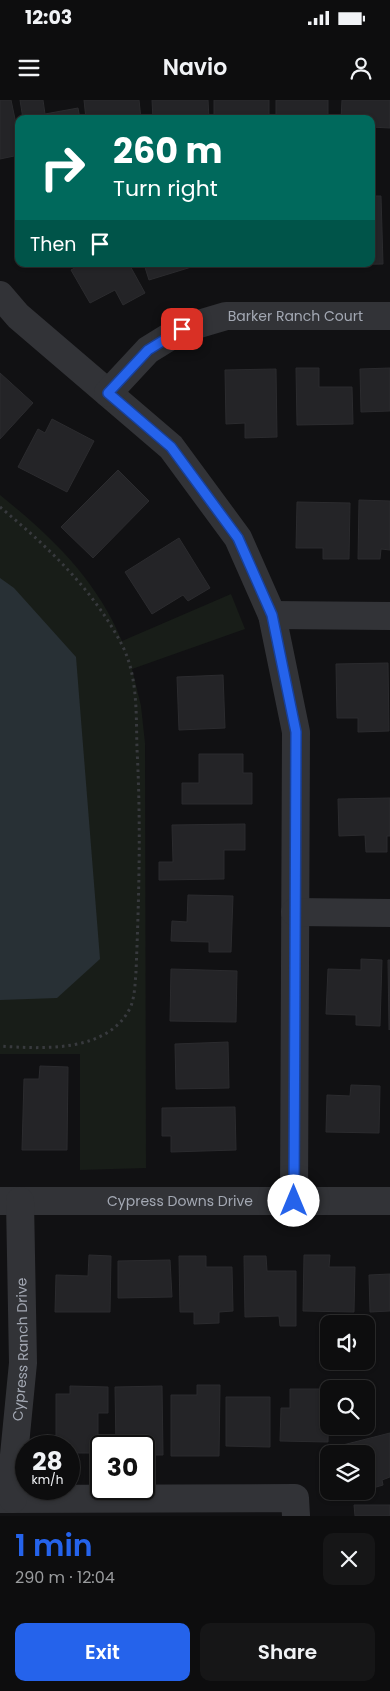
<!DOCTYPE html>
<meta charset="utf-8">
<style>
:root{--surface:#0d0d0e;--page:#161617;--text:#f1f3f6;--muted:#9a9c9e;--line:#2d2d2e;--accent:#2563eb}
body{margin:0;font-family:Poppins,sans-serif;background:var(--page);color:var(--text);height:100vh;display:flex;flex-direction:column;font-size:19px;white-space:nowrap}
*{box-sizing:border-box;margin:0}
p{font-size:16px;color:var(--muted)}
.icon{flex:none;width:28px;height:28px;fill:none;stroke:currentColor;stroke-width:2;stroke-linecap:round;stroke-linejoin:round}
.map{position:relative;height:1416px;overflow:hidden}
.sheet{display:flex;flex-direction:column;background:var(--surface);flex:1}
.sheet>*{flex:none}
.top-card{position:absolute;left:15px;top:15px;width:360px;height:152px;border-radius:10px;box-shadow:0 1px 4px #0004,0 0 0 1px var(--line);background:#00695c;color:#fff;overflow:hidden}
.fabs{position:absolute;left:320px;top:1215px;display:grid;gap:10px}
.fabs a{display:grid;place-items:center;width:55px;height:55px;border-radius:10px;background:var(--surface);box-shadow:0 1px 4px #0004,0 0 0 1px var(--line);font-size:25px}
.speed{position:absolute;left:15px;top:1335px;display:flex;gap:10px;font-size:25px;font-weight:700;text-align:center}
.speed>*{display:grid;place-content:center;width:65px;height:65px;border-radius:50%;background:var(--surface);box-shadow:0 1px 4px #0004,0 0 0 1px var(--line);line-height:1}
.speed small{font-size:12px;font-weight:400}
.speed .limit{border:2px solid #111;border-radius:8px;background:#fff;color:#111}
.pin{position:absolute;display:grid;place-items:center;width:42px;height:42px;color:#fff;margin:-21px;border-radius:10px;box-shadow:0 2px 8px #0006}
.me{position:absolute;width:55px;margin:-28px;rotate:0deg;stroke-linejoin:round;filter:drop-shadow(0 0 4px #0008)}
.turn{display:flex;align-items:center;gap:18px;height:105px;padding:0 15px;font-size:22px}
.turn .icon{width:65px;height:65px;stroke-width:2.5}
.turn b{display:block;font-size:35px;line-height:42px}
.then{display:flex;align-items:center;height:48px;padding:0 15px;background:#0003;gap:10px;font-size:19px}
.round{display:grid;place-items:center;flex:none;width:52px;height:52px;border-radius:10px;background:var(--page)}
.head{display:flex;align-items:center;justify-content:space-between;height:85px;padding:0 15px}
h1{font-size:30px;font-weight:600;line-height:38px;color:var(--accent)}
.button{display:flex;gap:10px;margin-top:auto;padding:10px 15px}
.button a{flex:1;height:58px;border-radius:10px;background:var(--accent);color:#fff;font-size:20px;font-weight:600;line-height:58px;text-align:center}
.button a+a{background:var(--page);color:var(--text)}
.status{display:flex;justify-content:space-between;align-items:center;height:35px;padding:0 25px;background:var(--surface);direction:ltr}
.status svg{height:14px;fill:currentColor}
header{display:flex;justify-content:space-between;align-items:center;height:65px;padding:0 15px;background:var(--surface);font-size:22px;font-weight:600}
.map>svg:first-child{display:block}
.green{fill:#181d18}
.water{fill:#283035}
.building{fill:#242427;stroke:#2b2b2e}
.lines{fill:none;stroke-linecap:round;stroke-linejoin:round}
.path{stroke:#383a3e;stroke-width:3;stroke-dasharray:2.5 4;stroke-linecap:butt}
.minor{stroke:#323337;stroke-width:28}
.route-casing{stroke:#184099;stroke-width:12}
.route{stroke:#2563eb;stroke-width:9}
.labels{text-anchor:middle;dominant-baseline:central;stroke-width:5;stroke-linejoin:round;paint-order:stroke}
.street-label{font-size:14px;fill:#a3a8b3;stroke:#0c0c0e}
</style>
<div class="status"><b>12:03</b><svg viewBox="0 0 49 12"><path d="M0 12V9h3v3zM5 12V6h3v6zM10 12V3h3v9zM15 12V0h3v12zM26 1h20v11H26zM47 4h2v5h-2z"/></svg></div>
<header><svg class="icon" aria-label="menu" viewBox="0 0 24 24"><path d="M4 6h16M4 12h16M4 18h16"/></svg>Navio<svg class="icon" aria-label="person" viewBox="0 0 24 24"><circle cx="12" cy="8" r="4"/><path d="M4 21q1-7 8-7t8 7"/></svg></header>
<div class="map">
<svg width="390" height="1416" viewBox="0 0 390 1416">
<rect width="100%" height="100%" fill="#111113"/>
<path class="green" d="M0 395C52 437 96 479 122 541L231 494 245 529 132 569 141 606 145 643 146 1068 80 1070V954H0Z"/>
<polygon class="water" points="0,478 14,488 76,557 100,859 57,898 0,900"/>
<g class="building">
<polygon points="0,0 11,0 19,38 19,55 0,59"/>
<polygon points="20,0 43,0 45,14 78,8 80,19 23,19"/>
<polygon points="84,0 139,0 141,19 86,19"/>
<polygon points="152,0 208,0 209,19 153,19"/>
<rect x="214" y="0" width="55" height="19"/>
<rect x="276" y="0" width="52" height="19"/>
<polygon points="342,0 390,0 390,28 371,27 371,38 371,19 341,19"/>
<polygon points="371,96 381,96 383,164 331,165 371,164"/>
<polygon points="82,164 129,164 145,193 123,205 115,190 90,203 71,170"/>
<polygon points="144,164 197,164 198,165 149,180"/>
<rect x="210" y="164" width="34" height="3"/>
<polygon points="296,268 319,268 319,287 352,287 353,324 297,325"/>
<polygon points="390,268 390,311 361,312 360,269"/>
<polygon points="276,269 277,337 245,338 245,323 226,324 225,270"/>
<polygon points="0,273 33,303 0,339"/>
<polygon points="52,319 94,341 67,392 18,367 38,329 45,333"/>
<polygon points="118,370 149,401 93,458 61,427"/>
<polygon points="359,400 390,401 390,450 381,449 380,459 358,459"/>
<polygon points="297,402 350,403 349,459 323,459 323,448 296,448"/>
<polygon points="179,438 210,488 188,501 183,495 152,514 125,472"/>
<polygon points="388,563 389,631 358,632 358,618 337,618 336,564"/>
<polygon points="223,575 225,628 179,630 177,577"/>
<polygon points="199,654 243,654 243,673 252,673 252,704 182,704 182,683 199,683"/>
<polygon points="390,698 390,736 387,736 387,752 366,752 365,735 339,736 338,699"/>
<polygon points="245,724 245,750 224,750 224,779 159,780 159,762 173,762 172,725"/>
<polygon points="188,795 233,796 231,852 209,852 209,842 171,841 172,821 187,822"/>
<polygon points="361,859 382,860 380,926 356,925 356,915 326,914 328,869 361,870"/>
<polygon points="388,860 390,860 390,929 389,930"/>
<polygon points="171,869 237,871 236,922 170,921"/>
<polygon points="228,942 229,988 176,989 175,944"/>
<polygon points="40,966 68,967 67,1050 22,1050 24,979 39,979"/>
<polygon points="351,985 380,986 379,1033 326,1032 327,995 350,996"/>
<polygon points="235,1007 236,1050 171,1052 171,1036 162,1036 162,1008"/>
<polygon points="89,1155 111,1156 110,1212 55,1212 56,1175 88,1176"/>
<polygon points="304,1155 330,1155 329,1167 355,1167 354,1212 303,1211"/>
<polygon points="179,1156 206,1156 206,1167 232,1167 233,1211 219,1212 219,1223 194,1224 194,1212 180,1212"/>
<polygon points="244,1156 266,1156 267,1171 296,1171 296,1226 280,1226 279,1216 245,1217"/>
<polygon points="170,1160 172,1197 118,1198 118,1161"/>
<polygon points="390,1174 390,1211 370,1212 369,1175"/>
<polygon points="197,1285 220,1285 219,1356 171,1356 171,1295 197,1295"/>
<polygon points="70,1286 108,1287 108,1313 98,1313 98,1353 69,1353 69,1346 56,1346 56,1294 70,1294"/>
<polygon points="162,1286 163,1355 144,1355 144,1346 116,1346 115,1287"/>
<polygon points="290,1289 329,1289 328,1342 280,1341 281,1308 290,1308"/>
<polygon points="226,1297 270,1297 270,1347 226,1346"/>
<polygon points="390,1333 390,1377 382,1380 383,1385 366,1390 366,1354 337,1354 335,1347"/>
<polygon points="354,1405 390,1405 390,1416 355,1416"/>
</g>
<g class="lines">
<path class="path" d="M0 407C48 447 93 489 122 545 138 576 136 615 137 649 141 723 139 798 136 872 135 883 135 895 131 906 110 953 42 949 0 946"/>
<g class="minor">
<polyline points="0,195 18,216 171,347 238,438 272,515 296,632 294,1101"/>
<path id="s1" d="M108 293 148 250 182 229 226 216H390"/>
<polyline points="272,515 390,516"/>
<polyline points="295,812 390,813"/>
<path id="s2" d="M0 1101H390"/>
<polyline points="0,1399 295,1398 296,1416"/>
<path id="s3" d="M13 1399 14 1355 23 1263 20 1101"/>
</g>
</g>
<g class="lines">
<g class="route-casing">
<polyline id="route" points="182,229 148,250 108,293 171,347 238,438 272,515 296,632 294,1101"/>
</g>
<use href="#route" class="route"/>
</g>
<g class="labels">
<g class="street-label">
<text stroke="none"><textPath href="#s1" startOffset="214">Barker Ranch Court</textPath></text>
<text stroke="none"><textPath href="#s2" startOffset="180">Cypress Downs Drive</textPath></text>
<text stroke="none"><textPath href="#s3" startOffset="150">Cypress Ranch Drive</textPath></text>
</g>
</g>
</svg>
<div class="fabs">
<a><svg class="icon" aria-label="sound" viewBox="0 0 24 24"><path d="M4 9h4l5-4v14l-5-4H4zM17 9q2 3 0 6"/></svg></a>
<a><svg class="icon" aria-label="search" viewBox="0 0 24 24"><circle cx="10" cy="10" r="6"/><path d="M15 15l6 6"/></svg></a>
<a><svg class="icon" aria-label="layers" viewBox="0 0 24 24"><path d="M12 4l9 5-9 5-9-5zM3 14l9 5 9-5"/></svg></a>
</div>
<div class="speed"><div>28<small>km/h</small></div><div class="limit">30</div></div>
<div class="pin" style="left:182px;top:229px;background:#d93025"><svg class="icon" aria-label="arrive" viewBox="0 0 24 24"><path d="M6 21V4h12l-3 4 3 4H6"/></svg></div>
<svg class="me" style="left:294px;top:1101px" viewBox="-20 -20 40 40"><circle r="19" fill="#fff"/><path d="M0-13L10 11 0 6-10 11z" fill="#2563eb"/></svg>
<div class="top-card">
<div class="turn"><svg class="icon" aria-label="right" viewBox="0 0 24 24"><path d="M7 20v-9h11M14 6l5 5-5 5"/></svg><div><b>260 m</b>Turn right</div></div>
<div class="then">Then<svg class="icon" aria-label="arrive" viewBox="0 0 24 24"><path d="M6 21V4h12l-3 4 3 4H6"/></svg></div>
</div>
</div>
<section class="sheet">
<div class="head"><div><h1>1 min</h1><p>290 m · 12:04</p></div><a class="round"><svg class="icon" aria-label="close" viewBox="0 0 24 24"><path d="M6 6l12 12M18 6L6 18"/></svg></a></div>
<div class="button"><a>Exit</a><a>Share</a></div>
</section>
